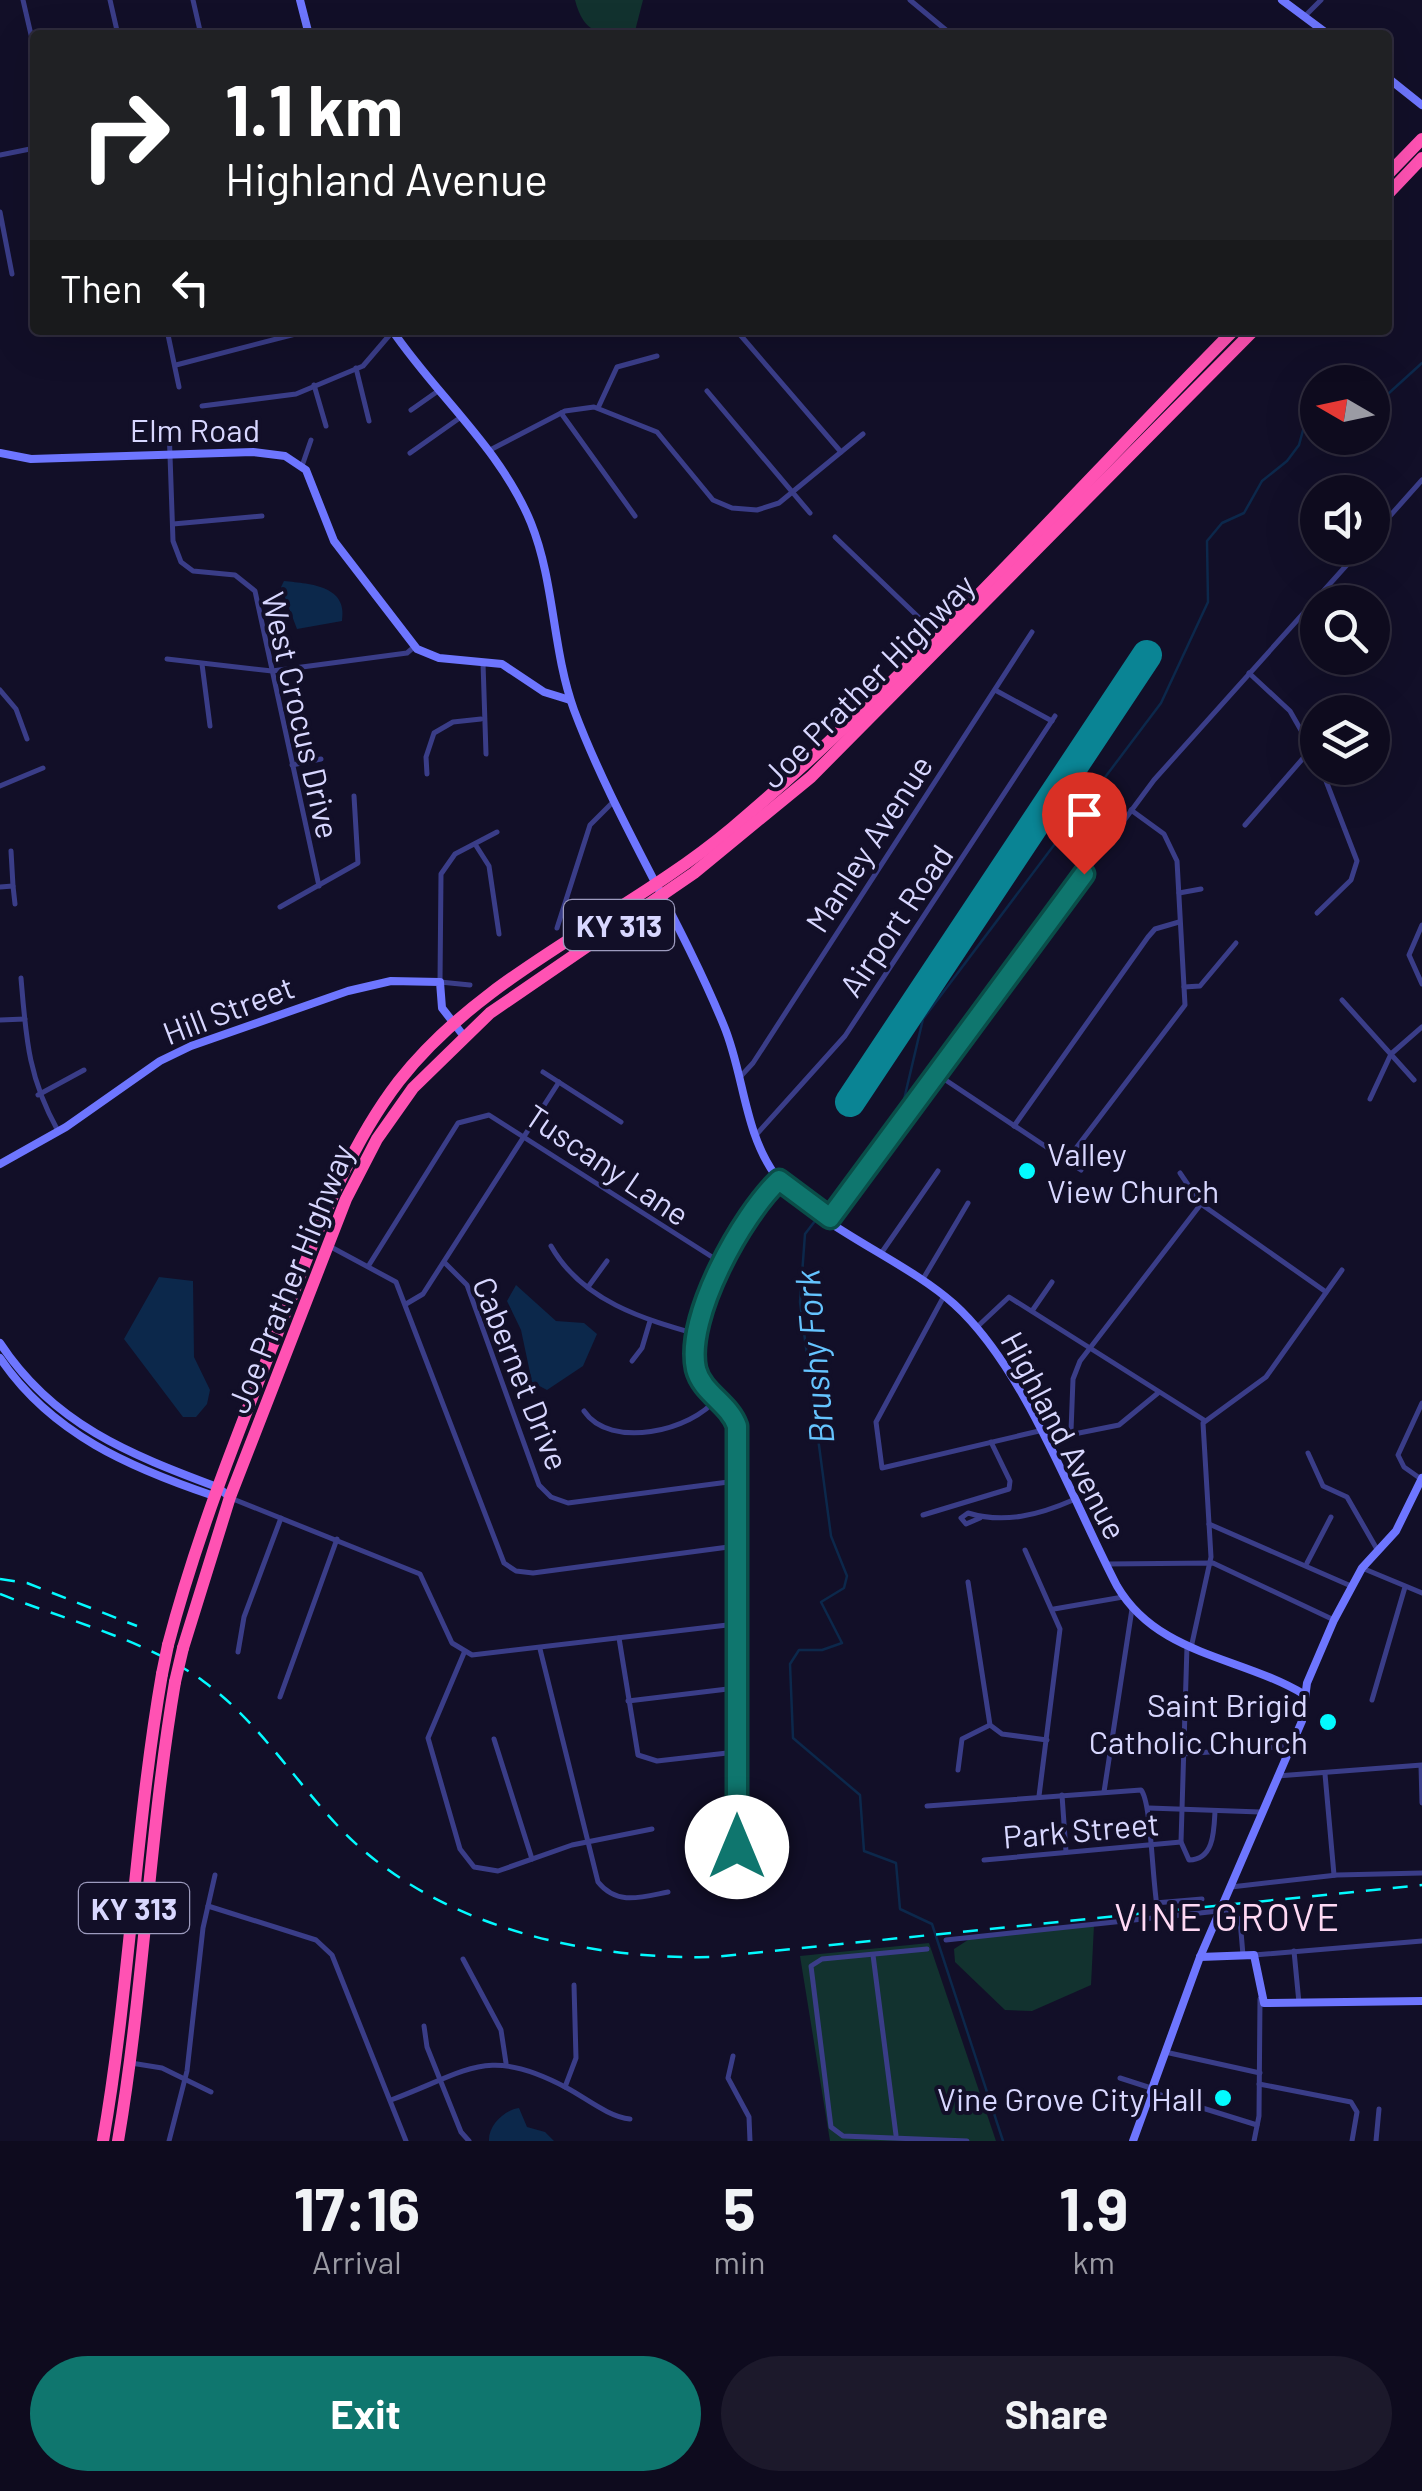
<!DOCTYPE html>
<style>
:root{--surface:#0e0b1e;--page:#1c192b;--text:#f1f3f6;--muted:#9b9ba4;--line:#2e2b3c;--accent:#0f766e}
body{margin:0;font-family:Barlow,sans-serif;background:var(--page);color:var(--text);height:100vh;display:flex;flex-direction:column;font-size:38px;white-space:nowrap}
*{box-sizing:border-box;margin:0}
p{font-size:32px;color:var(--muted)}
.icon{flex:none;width:55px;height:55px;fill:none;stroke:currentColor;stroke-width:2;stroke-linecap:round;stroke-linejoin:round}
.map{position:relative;height:2141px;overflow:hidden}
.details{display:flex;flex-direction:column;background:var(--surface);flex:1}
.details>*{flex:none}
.hud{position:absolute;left:30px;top:30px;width:1362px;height:305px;border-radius:10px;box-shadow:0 10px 40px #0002,0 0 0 2px var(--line);background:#202124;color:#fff;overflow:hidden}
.needle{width:65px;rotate:279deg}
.tools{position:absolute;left:1300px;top:365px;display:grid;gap:20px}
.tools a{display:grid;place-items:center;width:90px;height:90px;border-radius:50%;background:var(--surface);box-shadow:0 10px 40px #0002,0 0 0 2px var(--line);font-size:50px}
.pin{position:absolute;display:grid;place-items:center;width:85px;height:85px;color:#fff;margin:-102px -42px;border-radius:50% 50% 50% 0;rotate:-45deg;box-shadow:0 0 10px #0007}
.pin .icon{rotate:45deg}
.me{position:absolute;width:110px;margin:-55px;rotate:0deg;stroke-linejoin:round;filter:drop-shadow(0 0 8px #0008)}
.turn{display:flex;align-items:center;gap:35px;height:210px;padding:0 30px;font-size:45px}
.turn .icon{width:130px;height:130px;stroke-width:2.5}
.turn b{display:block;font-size:70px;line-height:85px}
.then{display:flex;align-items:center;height:95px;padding:0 30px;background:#0003;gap:20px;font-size:38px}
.eta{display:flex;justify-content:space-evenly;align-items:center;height:170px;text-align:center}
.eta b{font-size:60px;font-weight:700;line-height:70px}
.cta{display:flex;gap:20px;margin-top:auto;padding:20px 30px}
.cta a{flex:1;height:115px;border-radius:60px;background:var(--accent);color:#fff;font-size:40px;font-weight:700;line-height:115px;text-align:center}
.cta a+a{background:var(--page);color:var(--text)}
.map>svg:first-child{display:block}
.green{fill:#12322f}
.water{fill:#0c284b}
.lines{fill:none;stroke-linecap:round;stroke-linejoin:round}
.stream{stroke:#0c284b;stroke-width:2.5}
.runway{stroke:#0a8494;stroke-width:30}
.street{stroke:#3a3d88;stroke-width:5}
.secondary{stroke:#6e76ff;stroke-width:8}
.highway{stroke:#ff52b3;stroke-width:12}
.rail{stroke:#03faff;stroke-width:2.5;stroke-dasharray:15 12;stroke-linecap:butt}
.highway-bridge{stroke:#ff52b3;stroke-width:12}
.route-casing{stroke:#0a4d48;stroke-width:25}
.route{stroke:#0f766e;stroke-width:18}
.poi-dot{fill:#03faff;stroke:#120f28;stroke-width:4}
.labels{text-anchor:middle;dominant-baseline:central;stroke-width:8;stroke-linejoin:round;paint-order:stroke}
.shield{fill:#120f28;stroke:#9d9bbe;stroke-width:2.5}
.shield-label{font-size:30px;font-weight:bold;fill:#d8d7ff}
.street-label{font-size:32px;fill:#d8d7ff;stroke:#120f28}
.poi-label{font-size:32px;fill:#d8d7ff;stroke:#120f28;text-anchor:end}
.water-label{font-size:35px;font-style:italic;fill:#65c4ff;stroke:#120f28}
.quarter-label{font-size:38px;letter-spacing:2.5px;fill:#ffd9f4;stroke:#120f28}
</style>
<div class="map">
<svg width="1422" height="2141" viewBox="0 0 1422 2141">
<rect width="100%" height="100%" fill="#120f28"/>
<g class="green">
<path d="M575 0H643L634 35C601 35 584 35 575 0Z"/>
<polygon points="1094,1925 1091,1985 1032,2011 1005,2010 955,1962 954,1949 971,1938"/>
<polygon points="929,1943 996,2141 830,2141 800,1956"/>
</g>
<g class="water">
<path d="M284 581C312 584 348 586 342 621L297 629 281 587Z"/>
<polygon points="159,1277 193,1281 194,1357 210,1390 207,1404 196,1417 183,1417 124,1339"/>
<polygon points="516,1285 556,1321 584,1323 597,1334 583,1366 547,1390 532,1382 521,1330 507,1301"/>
<path d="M519 2108 527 2127 545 2132 554 2141H489C488 2126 504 2110 519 2108Z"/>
</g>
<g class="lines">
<g class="stream">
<polyline points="1372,401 1378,403 1422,363"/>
<polyline points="1003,2141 932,1924 900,1909 896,1863 864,1851 860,1795 793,1738 790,1664 799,1650 822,1650 842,1643 821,1602 844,1588 847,1576 831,1536 800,1302 805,1234 902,1108 923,1019 1161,703 1208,602 1207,541 1222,523 1244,513 1262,481 1287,461 1299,445 1305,423 1318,415"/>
</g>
<polyline class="runway" points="850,1102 1147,655"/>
<g class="street">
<polyline points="23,0 35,52"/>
<polyline points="110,0 118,35"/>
<polyline points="193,0 201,35"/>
<polyline points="910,0 952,35"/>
<polyline points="1305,16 1321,0"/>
<polyline points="0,155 35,148"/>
<polyline points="0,212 12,274"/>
<polyline points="167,330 179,387"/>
<polyline points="736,330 841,452"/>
<polyline points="176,365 311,330"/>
<polyline points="356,368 369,421"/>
<polyline points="314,385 326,426"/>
<polyline points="707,391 810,513"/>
<polyline points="202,406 296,394 363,366 393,331"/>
<polyline points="598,408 617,367 657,356"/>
<polyline points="411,410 438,391"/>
<polyline points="561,413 635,516"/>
<polyline points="169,427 173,541 181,562 193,571 235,575 255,591 319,886"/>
<polyline points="488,451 565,411 594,407 657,432 713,500 732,508 757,510 779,503 863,434"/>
<polyline points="410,453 461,417"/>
<polyline points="302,466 311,440"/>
<polyline points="173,524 262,516"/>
<polyline points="1372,536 1422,480"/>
<polyline points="835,537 936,634"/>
<polyline points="167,659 272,671 407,653 414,647"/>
<polyline points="483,663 486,754"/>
<polyline points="202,664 210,726"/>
<polyline points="1249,673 1290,711 1318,760"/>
<polyline points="0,690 16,709 27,739"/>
<polyline points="995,690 1052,721"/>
<polyline points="292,765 321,759"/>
<polyline points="427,774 426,757 434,733 453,722 481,719"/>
<polyline points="0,786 43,768"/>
<polyline points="1245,825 1312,748"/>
<polyline points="475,844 489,866 499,934"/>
<polyline points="11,851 13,886"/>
<polyline points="0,887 13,886 15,904"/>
<polyline points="1179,893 1201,889"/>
<polyline points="280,907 358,863 354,796"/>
<polyline points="1317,913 1351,880 1357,861 1321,768"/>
<polyline points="1422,925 1409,955 1422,984"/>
<polyline points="557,928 590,825 614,801"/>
<path d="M21 978C26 1038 28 1077 58 1131"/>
<polyline points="470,985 440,982 441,874 455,854 497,832"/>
<polyline points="1184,987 1200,986 1236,943"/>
<polyline points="1342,1000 1414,1080"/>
<polyline points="0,1020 25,1019"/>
<polyline points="543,1072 621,1122"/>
<polyline points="938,1075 1081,1170"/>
<polyline points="741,1076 753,1063 1032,632"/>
<polyline points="38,1095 84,1070"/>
<polyline points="1370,1099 1391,1054 1422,1027"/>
<polyline points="1014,1126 1148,937 1155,929 1179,922"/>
<polyline points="756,1135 845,1036 1055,716"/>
<polyline points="1067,1160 1185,1005 1177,861 1164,834 1131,810"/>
<polyline points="1180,1173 1201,1204 1326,1292"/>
<polyline points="829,1218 1154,780 1362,548"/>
<path d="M551 1246C582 1301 643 1319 700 1335"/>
<polyline points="331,1247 396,1282 504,1563 516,1571 533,1573 736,1546"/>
<polyline points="882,1252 938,1171"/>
<polyline points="444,1262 467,1285 539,1485 551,1497 568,1503 736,1481"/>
<polyline points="369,1265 458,1123 489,1115 720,1262"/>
<polyline points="923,1279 968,1203"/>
<polyline points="588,1287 607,1261"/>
<polyline points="944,1296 876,1422 882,1468 1039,1431"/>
<polyline points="406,1304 423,1294 559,1082"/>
<polyline points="1032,1311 1052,1282"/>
<polyline points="977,1327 1009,1297 1204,1420"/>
<polyline points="632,1361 642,1348 650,1321"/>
<path d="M584 1411C610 1450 692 1431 717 1398"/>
<polyline points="1069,1435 1119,1425 1158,1393"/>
<polyline points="1049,1446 1071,1431 1073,1379 1080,1361 1201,1204"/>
<polyline points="1308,1453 1323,1486 1347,1497 1378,1551"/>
<polyline points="1421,1479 1404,1467 1398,1455 1422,1403"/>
<polyline points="233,1499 420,1574 452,1643 472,1655 736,1624"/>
<polyline points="923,1515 1009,1489 1010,1481 991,1442"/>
<path d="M980 1518 966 1524 961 1518 968 1513C1004 1524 1039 1515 1073 1500"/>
<polyline points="1209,1524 1351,1586"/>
<polyline points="1025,1550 1060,1629 1039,1796"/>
<polyline points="1307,1563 1331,1517"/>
<polyline points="1106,1564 1213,1563 1334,1620"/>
<polyline points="1362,1568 1422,1593"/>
<polyline points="968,1582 990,1725 1002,1734 1047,1740"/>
<polyline points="1054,1609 1123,1597"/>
<polyline points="619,1638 638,1755 657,1761 736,1752"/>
<path d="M1187 1646 1181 1842 1189 1860C1214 1860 1214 1831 1215 1811"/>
<polyline points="1191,1648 1211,1557 1203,1423 1266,1377 1342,1270"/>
<path d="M540 1649 598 1882C617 1906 642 1897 668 1892"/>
<polyline points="238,1652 244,1617 281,1518"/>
<polyline points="464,1653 428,1738 460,1849 474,1867 498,1871 572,1845 652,1829"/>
<polyline points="280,1697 337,1539"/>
<polyline points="1372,1700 1405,1587"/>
<polyline points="628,1701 736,1688"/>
<polyline points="494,1739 532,1859"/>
<polyline points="1182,1754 1292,1746"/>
<polyline points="1421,1766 1422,1803"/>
<polyline points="958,1770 962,1739 990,1725"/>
<polyline points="1325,1774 1334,1875"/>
<polyline points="1277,1776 1422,1765"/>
<polyline points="1104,1792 1132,1609"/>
<polyline points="1062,1795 1066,1852"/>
<path d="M927 1806 1141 1790C1152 1802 1152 1890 1159 1918"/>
<polyline points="1149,1808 1260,1812"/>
<polyline points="984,1860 1181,1842"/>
<path d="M747 1886 737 1869V1425C728 1403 702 1393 696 1369 685 1318 742 1214 779 1180"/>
<polyline points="1231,1887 1337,1875 1422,1873"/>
<polyline points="1155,1903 1202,1899"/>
<polyline points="208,1906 316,1940 332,1955 406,2141"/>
<polyline points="946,1940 1228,1910 1240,1920 1243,1955"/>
<polyline points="927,1949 822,1959 811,1966 831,2127 843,2136 967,2141"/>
<polyline points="1294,1951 1299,2003"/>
<polyline points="873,1955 896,2135"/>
<polyline points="1254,1955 1422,1941"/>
<polyline points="463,1959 501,2030 506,2063"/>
<polyline points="424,2026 427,2047 461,2132 469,2141"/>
<polyline points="1165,2052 1260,2073"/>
<polyline points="733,2056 728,2078 749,2117 750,2141"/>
<polyline points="131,2063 162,2068 211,2092"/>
<polyline points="1120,2078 1151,2088"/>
<polyline points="1259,2084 1351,2102 1357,2112 1352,2141"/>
<polyline points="565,2087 576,2058 574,1985"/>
<polyline points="1151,2092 1257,2125"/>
<path d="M391 2100C469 2071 487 2045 567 2088 586 2098 609 2117 630 2119"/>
<polyline points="169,2141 187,2071 203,1928 215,1875"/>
<polyline points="1254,2141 1259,2116 1260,1999"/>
<polyline points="1376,2141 1379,2109"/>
</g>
<g class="secondary">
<polyline points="300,0 309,35"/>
<polyline points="1282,0 1329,35"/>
<polyline points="1388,78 1422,105"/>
<path d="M392 330C436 395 501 449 531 523 555 583 552 649 574 710 615 819 680 918 724 1026 744 1074 744 1133 776 1176 814 1226 904 1259 954 1304 1025 1368 1072 1500 1117 1586 1158 1656 1241 1656 1305 1695"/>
<polyline points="0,453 31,459 253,452 285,456 306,470 334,541 417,649 439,658 502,664 544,692 570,700"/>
<polyline points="0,1164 66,1127 160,1061 191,1046 348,991 391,981 440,982 442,1008 463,1035"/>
<path d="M0 1343C53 1424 129 1454 217 1487L230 1497"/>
<path d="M0 1358C51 1434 131 1468 214 1496"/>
<polyline points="1200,1957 1254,1955 1264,2003 1422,2001"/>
<polyline points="1133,2141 1200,1957 1302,1721 1307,1683 1334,1620 1362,1568 1396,1531 1422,1478"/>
</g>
<g class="highway">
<polyline points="1388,174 1422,139"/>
<polyline points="1388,194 1422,158"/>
<path d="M168 1645C197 1534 239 1430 281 1324 315 1240 343 1154 399 1081 485 971 626 917 732 828 911 677 1069 497 1234 330"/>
<polyline points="183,1648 230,1497 346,1199 377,1139 413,1088 490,1013 694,873 811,777 1254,330"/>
<path d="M103 2141C130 1986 135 1829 162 1674"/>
<path d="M118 2141C144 1989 149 1834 175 1682"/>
</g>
<g class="rail">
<polyline points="0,1579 27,1583 137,1626"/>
<path d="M0 1594C63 1619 149 1641 203 1681 256 1719 293 1778 337 1825 430 1925 582 1960 714 1957L1422 1885"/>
</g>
<g class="highway-bridge">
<polyline points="162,1674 168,1645"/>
<polyline points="175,1682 183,1648"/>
</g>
</g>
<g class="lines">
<g class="route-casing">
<path id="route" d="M737 1847V1426C729 1403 702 1393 696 1369 685 1317 742 1215 779 1180L830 1218 1084 874"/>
</g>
<use href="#route" class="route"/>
</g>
<g class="poi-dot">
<circle cx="1027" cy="1171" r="10"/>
<circle cx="1328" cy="1722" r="10"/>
<circle cx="1223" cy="2098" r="10"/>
</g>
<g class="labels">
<g class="shield">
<rect x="564" y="900" width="110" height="50" rx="8"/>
<rect x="79" y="1883" width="110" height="50" rx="8"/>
</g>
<g class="shield-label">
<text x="619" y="925">KY 313</text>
<text x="134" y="1908">KY 313</text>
</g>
<g class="street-label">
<text x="195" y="429">Elm Road</text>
<text transform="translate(867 680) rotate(-45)">Joe Prather Highway</text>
<text transform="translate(302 715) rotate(77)">West Crocus Drive</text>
<text transform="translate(868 843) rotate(-57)">Manley Avenue</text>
<text transform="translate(895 920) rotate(-56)">Airport Road</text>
<text transform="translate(228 1009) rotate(-21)">Hill Street</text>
<text transform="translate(608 1164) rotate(34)">Tuscany Lane</text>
<text transform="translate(289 1278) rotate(-68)">Joe Prather Highway</text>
<text transform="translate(522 1373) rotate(68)">Cabernet Drive</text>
<text transform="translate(1065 1435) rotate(62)">Highland Avenue</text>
<text transform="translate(1081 1829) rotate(-5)">Park Street</text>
</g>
<g class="poi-label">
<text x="1047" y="1153" text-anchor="start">Valley<tspan x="1047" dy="37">View Church</tspan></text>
<text x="1308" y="1704">Saint Brigid<tspan x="1308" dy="37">Catholic Church</tspan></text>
<text x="1203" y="2098">Vine Grove City Hall</text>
</g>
<g class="water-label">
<text transform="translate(813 1357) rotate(-95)">Brushy Fork</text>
</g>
<g class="quarter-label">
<text x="1228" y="1916">VINE GROVE</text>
</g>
</g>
</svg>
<div class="tools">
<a><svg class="needle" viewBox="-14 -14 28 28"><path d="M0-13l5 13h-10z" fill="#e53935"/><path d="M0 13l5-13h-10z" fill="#9b9ba4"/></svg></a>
<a><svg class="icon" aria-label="sound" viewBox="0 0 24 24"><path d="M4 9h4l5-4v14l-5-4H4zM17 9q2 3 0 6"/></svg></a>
<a><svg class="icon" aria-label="search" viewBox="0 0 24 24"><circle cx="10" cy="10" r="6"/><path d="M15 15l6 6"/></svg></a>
<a><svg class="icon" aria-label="layers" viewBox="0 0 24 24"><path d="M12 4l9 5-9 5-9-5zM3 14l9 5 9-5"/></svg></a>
</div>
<div class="pin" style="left:1084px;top:874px;background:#d93025"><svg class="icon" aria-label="arrive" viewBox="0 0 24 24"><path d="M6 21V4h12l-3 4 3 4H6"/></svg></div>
<svg class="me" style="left:737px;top:1847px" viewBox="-20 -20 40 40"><circle r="19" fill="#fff"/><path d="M0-13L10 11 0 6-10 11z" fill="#0f766e"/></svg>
<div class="hud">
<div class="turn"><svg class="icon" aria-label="right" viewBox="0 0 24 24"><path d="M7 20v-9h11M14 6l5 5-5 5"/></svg><div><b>1.1 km</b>Highland Avenue</div></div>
<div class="then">Then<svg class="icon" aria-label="left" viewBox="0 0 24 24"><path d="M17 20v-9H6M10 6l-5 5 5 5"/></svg></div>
</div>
</div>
<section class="details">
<div class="eta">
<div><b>17:16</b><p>Arrival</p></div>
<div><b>5</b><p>min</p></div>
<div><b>1.9</b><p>km</p></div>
</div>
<div class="cta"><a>Exit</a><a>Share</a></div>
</section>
